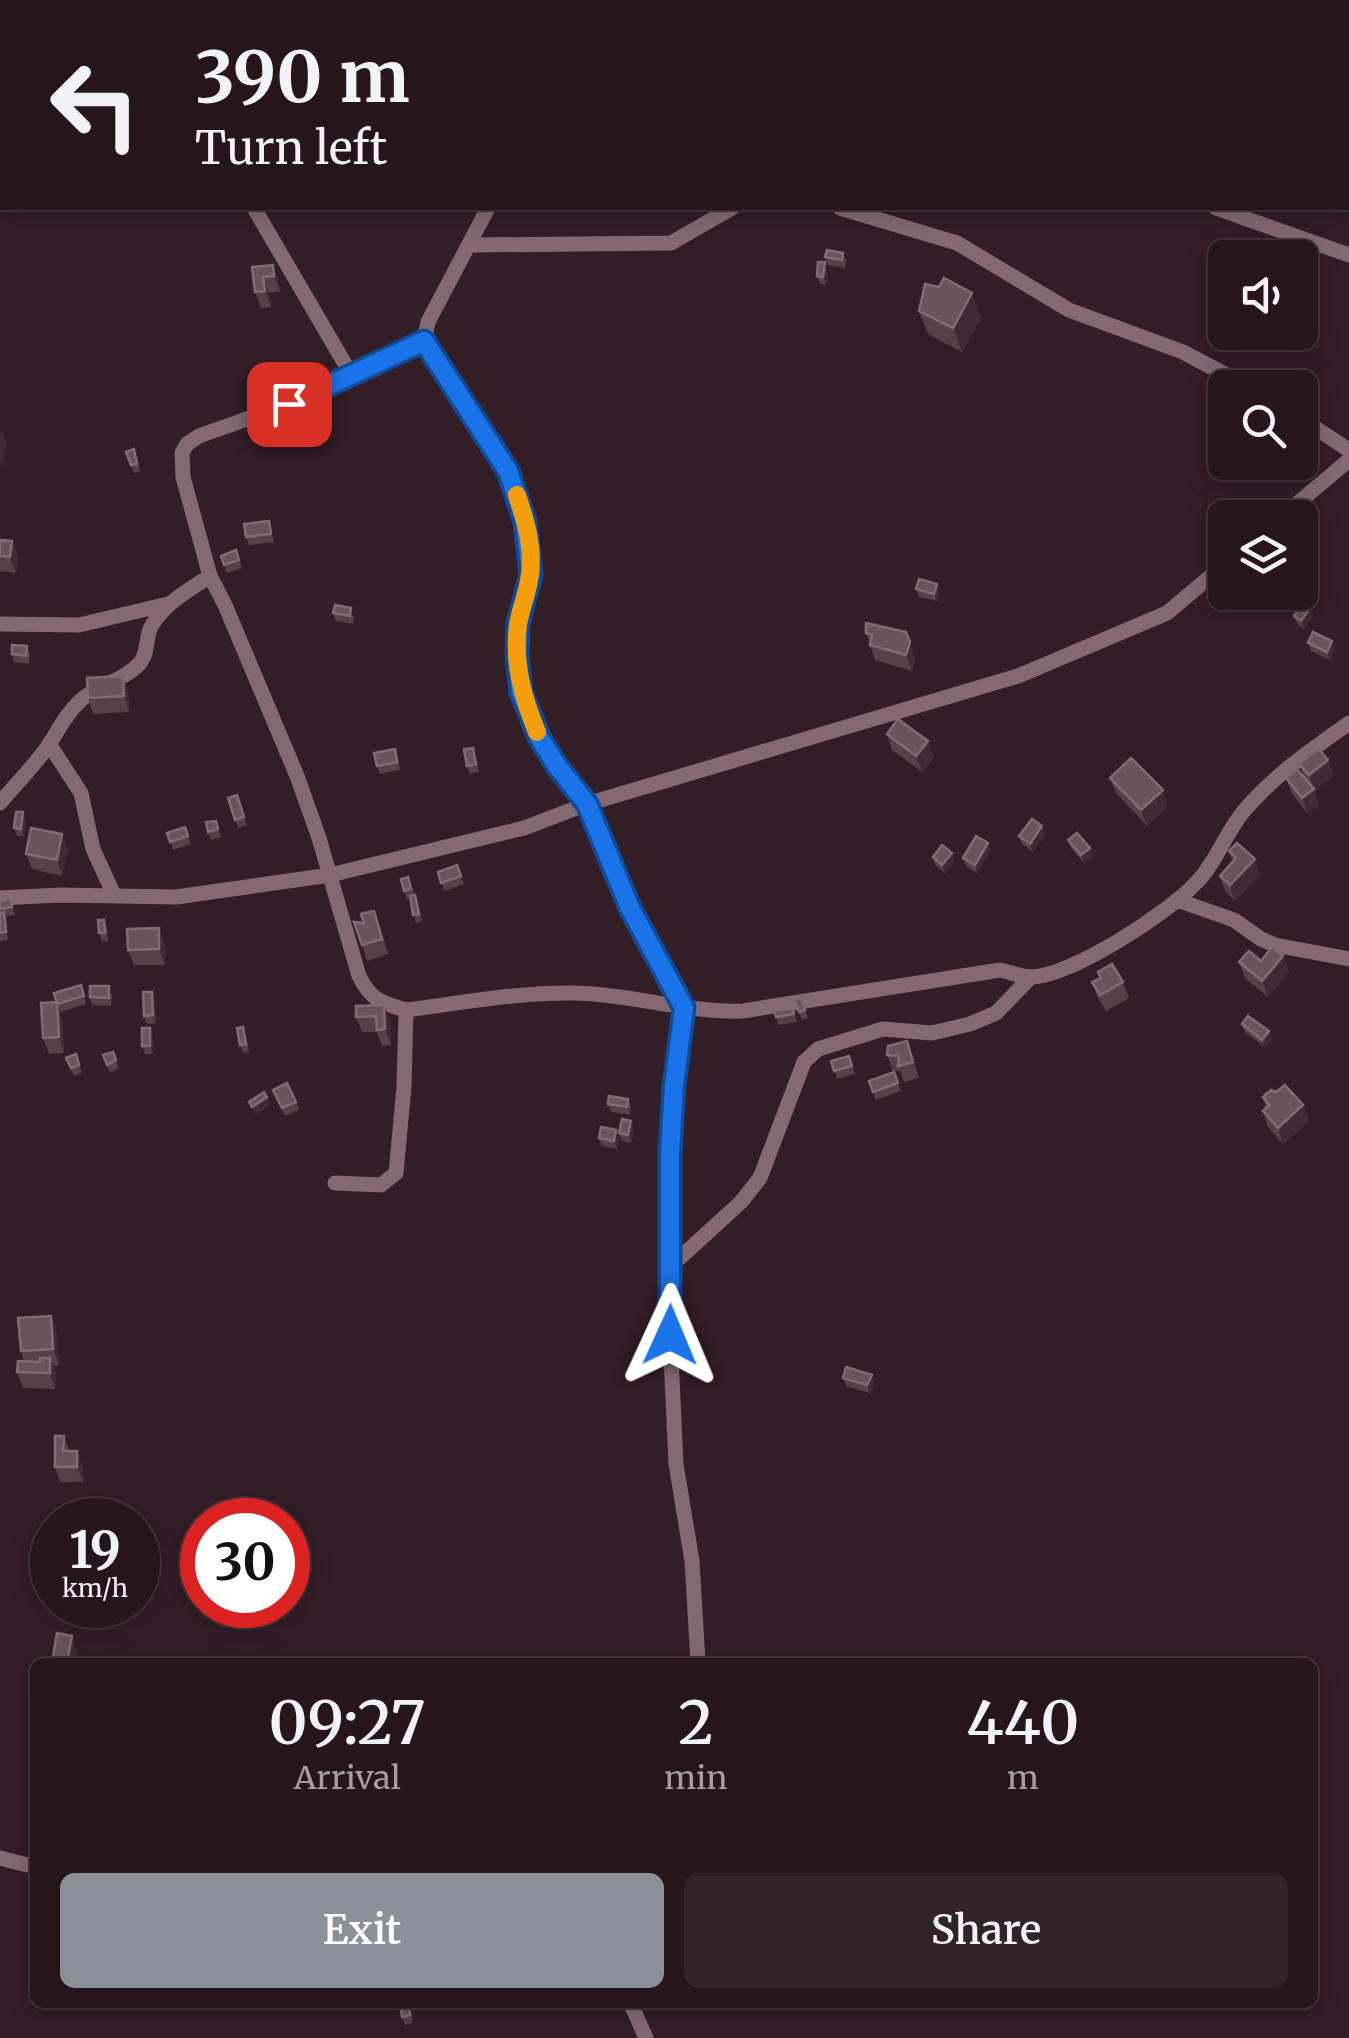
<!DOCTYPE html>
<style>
:root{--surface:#26161c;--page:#322329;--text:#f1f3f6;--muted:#a49fa3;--line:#42353b;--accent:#8c9099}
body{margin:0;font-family:Merriweather,serif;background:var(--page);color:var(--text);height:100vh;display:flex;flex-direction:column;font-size:38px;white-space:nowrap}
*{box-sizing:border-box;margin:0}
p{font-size:32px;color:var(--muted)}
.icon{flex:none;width:55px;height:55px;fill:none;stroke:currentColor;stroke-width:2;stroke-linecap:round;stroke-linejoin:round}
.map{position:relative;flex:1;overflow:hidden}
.details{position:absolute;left:30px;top:1658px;width:1288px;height:350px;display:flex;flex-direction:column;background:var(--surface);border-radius:15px;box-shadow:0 5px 25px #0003,0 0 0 2px var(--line)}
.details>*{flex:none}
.banner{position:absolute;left:0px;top:0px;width:1350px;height:210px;box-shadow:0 5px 25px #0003,0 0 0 2px var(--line);background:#26161c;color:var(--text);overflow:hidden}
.tools{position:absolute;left:1208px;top:240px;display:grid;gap:20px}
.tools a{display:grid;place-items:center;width:110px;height:110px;border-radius:15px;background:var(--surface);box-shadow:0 5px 25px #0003,0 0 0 2px var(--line);font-size:50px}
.speed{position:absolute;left:30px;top:1498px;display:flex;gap:20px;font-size:50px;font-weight:700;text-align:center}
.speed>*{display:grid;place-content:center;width:130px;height:130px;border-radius:50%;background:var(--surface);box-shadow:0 5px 25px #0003,0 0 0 2px var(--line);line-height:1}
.speed small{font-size:25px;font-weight:400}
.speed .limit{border:15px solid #d22;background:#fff;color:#111}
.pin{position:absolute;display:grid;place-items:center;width:85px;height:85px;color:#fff;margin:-42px;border-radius:20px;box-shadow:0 5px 15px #0006}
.me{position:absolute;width:110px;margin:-55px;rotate:1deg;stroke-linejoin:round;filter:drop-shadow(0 0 8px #0008)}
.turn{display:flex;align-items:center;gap:35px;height:210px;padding:0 30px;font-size:45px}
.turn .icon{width:130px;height:130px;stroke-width:2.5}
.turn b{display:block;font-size:70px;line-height:85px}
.eta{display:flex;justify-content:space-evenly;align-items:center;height:170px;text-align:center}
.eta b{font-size:60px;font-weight:600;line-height:70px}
.cta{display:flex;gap:20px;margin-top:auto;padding:20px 30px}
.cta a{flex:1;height:115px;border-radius:15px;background:var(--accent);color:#fff;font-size:40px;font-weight:600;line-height:115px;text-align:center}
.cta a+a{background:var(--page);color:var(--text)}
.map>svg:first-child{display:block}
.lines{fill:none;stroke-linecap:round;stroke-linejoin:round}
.minor{stroke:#846973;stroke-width:15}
.wall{fill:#584049}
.shaded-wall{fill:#412a33}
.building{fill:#6a535b;stroke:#816b74;stroke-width:2.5}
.route-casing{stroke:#114b97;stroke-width:25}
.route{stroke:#1a73e8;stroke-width:18}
.slow{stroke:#f59e0b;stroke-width:18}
</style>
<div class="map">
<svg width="1349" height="2038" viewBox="0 0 1349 2038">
<rect width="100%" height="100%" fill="#331d26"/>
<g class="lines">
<g class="minor">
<polyline points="164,0 164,2"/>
<polyline points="581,2 581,0"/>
<polyline points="1101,2 1102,0"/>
<polyline points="254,208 352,376"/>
<polyline points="488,208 428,322 424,341 508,471 525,521 531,548 531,574 518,624 521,692 539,737 587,804 630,909 684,1008 674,1085 670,1153 670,1335 676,1464 692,1561 698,1662"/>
<polyline points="840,208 957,243 1069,310 1183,352 1251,388"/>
<polyline points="1216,208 1349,255"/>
<polyline points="471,245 671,243 732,208"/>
<path d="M424 341 289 404 199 436 187 444 182 453 183 477 210 576 225 605 297 776 319 838 359 976C371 1000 381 1003 406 1010 461 1003 519 992 575 993 632 994 686 1013 743 1011L1000 970C1010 972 1021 977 1031 977 1072 976 1168 913 1196 883 1216 863 1225 834 1243 812 1272 777 1312 749 1349 723"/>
<polyline points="1300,418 1349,450"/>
<polyline points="1280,518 1349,460"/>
<polyline points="0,624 79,625 168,604"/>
<polyline points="49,744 81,793 93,849 114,895"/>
<path d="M0 803C15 785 37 763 50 743 60 727 67 713 81 700 99 684 124 681 140 663 149 652 145 638 151 627 163 604 189 590 210 576"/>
<polyline points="0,898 60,895 176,897 330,875 524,828 587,804 1018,676 1167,613 1225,564"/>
<polyline points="1177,900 1234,920 1261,939 1275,945 1349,959"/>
<polyline points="335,1183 381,1185 396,1173 404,1087 406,1010"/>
<polyline points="671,1266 741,1202 760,1178 804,1062 818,1049 883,1029 932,1033 970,1024 996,1013 1031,977"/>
<polyline points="0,1858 35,1867"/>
<polyline points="630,2002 646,2038"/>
</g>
</g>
<g class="wall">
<polygon points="843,253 846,260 845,268 828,265 825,257"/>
<polygon points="273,265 278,280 280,292 269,293 271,307 261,308 255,292"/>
<polygon points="827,270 826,285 820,284 817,276"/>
<polygon points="919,311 981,317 962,352 928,334"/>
<polygon points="126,452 137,456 140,472 134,473"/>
<polygon points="269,521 274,542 249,545 246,537"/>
<polygon points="0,540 12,541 18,557 16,573 0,571"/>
<polygon points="236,550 242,568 227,573 221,556"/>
<polygon points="916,589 939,592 937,601 919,597"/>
<polygon points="333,613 354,616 353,624 336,621"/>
<polygon points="1294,616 1313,616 1304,629 1297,624"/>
<polygon points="866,623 915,658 912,671 875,660 866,633"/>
<polygon points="1308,643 1335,649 1330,660 1311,651"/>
<polygon points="27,646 30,654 29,664 14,662 12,654"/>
<polygon points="123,676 128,692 129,712 93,714 88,698"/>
<polygon points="887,734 934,757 922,772 892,750"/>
<polygon points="473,748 479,772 470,774 467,766"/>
<polygon points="398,757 400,770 380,774 377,766"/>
<polygon points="1299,764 1334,775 1315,791 1314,790 1319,805 1308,814 1292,794 1286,778 1304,777"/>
<polygon points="1110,778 1168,806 1147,826 1116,793"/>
<polygon points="237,795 247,825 238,828 228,798"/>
<polygon points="23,812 26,820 24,837 17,836 14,828"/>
<polygon points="216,821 221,837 211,840 208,832"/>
<polygon points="1042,826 1045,834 1033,852 1022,844 1019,836"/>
<polygon points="185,827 191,844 173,850 167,833"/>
<polygon points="62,834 68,850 62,876 32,869 26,854"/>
<polygon points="1068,840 1090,848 1093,856 1084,863 1071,848"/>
<polygon points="988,843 990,851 977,873 966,866 963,858"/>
<polygon points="1229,851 1260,875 1235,901 1225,891 1220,876 1233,862"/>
<polygon points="952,853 954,861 945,873 935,865 933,857"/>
<polygon points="457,865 464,884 444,891 438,872"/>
<polygon points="408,877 418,903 422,921 416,923 410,898 407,899 401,879"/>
<polygon points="11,899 15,915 6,916 8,940 0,941 0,901"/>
<polygon points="104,920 107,928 108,941 102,941 99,933"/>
<polygon points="380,926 388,954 367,961 362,945"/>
<polygon points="165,944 165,965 134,965 128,950"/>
<polygon points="1283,956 1289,972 1268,997 1245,978 1239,962 1261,961"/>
<polygon points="1098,972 1123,982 1129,998 1106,1011 1098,998 1092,982 1100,978"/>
<polygon points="81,985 86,1004 60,1012 62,1018 64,1053 49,1054 43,1038 57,1002"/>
<polygon points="112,994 111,1006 92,1005 90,997"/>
<polygon points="801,998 808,1018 802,1020 794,999"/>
<polygon points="155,1000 156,1023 147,1024 144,1016"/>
<polygon points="356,1006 390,1020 391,1045 382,1046 377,1032 362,1032 356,1017"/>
<polygon points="793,1008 797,1022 778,1025 776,1017"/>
<polygon points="1242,1024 1269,1031 1272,1039 1265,1047 1245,1032"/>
<polygon points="150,1028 153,1036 153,1054 145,1054 142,1046"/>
<polygon points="246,1035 249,1052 243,1053 240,1045"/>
<polygon points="907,1041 919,1078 904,1082 900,1071 893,1071 887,1055"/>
<polygon points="113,1052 119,1068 110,1073 103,1055"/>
<polygon points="76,1054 82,1073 74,1076 66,1058"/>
<polygon points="849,1056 855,1074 837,1079 831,1061"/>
<polygon points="894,1072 901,1091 876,1100 869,1081"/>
<polygon points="273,1090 296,1102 299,1110 285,1116"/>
<polygon points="1263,1097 1303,1105 1309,1121 1283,1144 1268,1127 1263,1111 1266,1108"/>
<polygon points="628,1099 631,1107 630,1115 611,1112 608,1104"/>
<polygon points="634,1129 631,1143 622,1141 619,1133"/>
<polygon points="616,1130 619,1138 617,1149 602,1146 599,1138"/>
<polygon points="57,1332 59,1365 53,1366 56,1374 55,1389 23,1388 17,1372 24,1362 21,1351"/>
<polygon points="843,1378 875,1383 870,1393 846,1386"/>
<polygon points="64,1436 69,1451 83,1467 83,1482 60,1482 55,1467"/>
<polygon points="52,1554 52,1594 38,1560"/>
<polygon points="92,2002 105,2002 105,2005 93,2006"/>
<polygon points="411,2008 413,2023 405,2025 402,2017"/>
</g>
<g class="shaded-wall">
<polygon points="825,262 827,270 826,285 823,277"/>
<polygon points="273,265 278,280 280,292 274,276"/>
<polygon points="263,277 269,293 271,307 265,291"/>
<polygon points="972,293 981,317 962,352 953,328"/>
<polygon points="1,430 7,445 0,471 0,434"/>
<polygon points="12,541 18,557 16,573 10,557"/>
<polygon points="937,584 939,592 937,601 934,594"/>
<polygon points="1310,608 1313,616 1304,629 1301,621"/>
<polygon points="906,632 915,658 912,671 906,655"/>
<polygon points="1332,641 1335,649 1330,660 1327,652"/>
<polygon points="123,676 128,692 129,712 124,696"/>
<polygon points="928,741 934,757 922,772 916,756"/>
<polygon points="1328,760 1334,775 1315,791 1309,775"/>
<polygon points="1314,789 1319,805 1308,814 1302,798"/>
<polygon points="1163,790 1168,806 1147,826 1141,810"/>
<polygon points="23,812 26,820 24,837 21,829"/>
<polygon points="1042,826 1045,834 1033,852 1030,844"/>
<polygon points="62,834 68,850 62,876 57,860"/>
<polygon points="988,843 990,851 977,873 975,865"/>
<polygon points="1090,848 1093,856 1084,863 1081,855"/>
<polygon points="952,853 954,861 945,873 942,865"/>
<polygon points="1255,859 1260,875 1235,901 1230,885"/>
<polygon points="4,912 7,920 8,940 6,932"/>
<polygon points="159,928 165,944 165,965 159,949"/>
<polygon points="1283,956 1289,972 1268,997 1262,981"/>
<polygon points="152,992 155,1000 156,1023 153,1015"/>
<polygon points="57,1002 62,1018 64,1053 59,1037"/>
<polygon points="384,1005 390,1020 391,1045 385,1029"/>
<polygon points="150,1028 153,1036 153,1054 150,1046"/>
<polygon points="1269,1031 1272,1039 1265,1047 1262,1040"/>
<polygon points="267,1097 270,1105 255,1115 252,1107"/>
<polygon points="1303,1105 1309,1121 1283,1144 1278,1128"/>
<polygon points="631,1121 634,1129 631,1143 628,1135"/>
<polygon points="616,1130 619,1138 617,1149 614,1141"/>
<polygon points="51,1316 57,1332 59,1365 53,1349"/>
<polygon points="50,1358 56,1374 55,1389 50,1373"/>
<polygon points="872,1375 875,1383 870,1393 867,1385"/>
<polygon points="77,1451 83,1467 83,1482 77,1467"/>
<polygon points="72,1636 77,1651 75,1662 67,1662"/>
</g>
<g class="building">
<polygon points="827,250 843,253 842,260 825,257"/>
<polygon points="818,262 825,262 823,277 817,276"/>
<polygon points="273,265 274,276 263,277 265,291 255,292 252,267"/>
<polygon points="944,278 972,293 953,328 919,311 925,284 939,287"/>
<polygon points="134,449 137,464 131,465 126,452"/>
<polygon points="269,521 271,534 246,537 244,524"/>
<polygon points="0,540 12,541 10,557 0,556"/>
<polygon points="236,550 239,560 224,565 221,556"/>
<polygon points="919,579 937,584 934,594 916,589"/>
<polygon points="1303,603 1310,608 1301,621 1294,616"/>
<polygon points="335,605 351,608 350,616 333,613"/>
<polygon points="866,623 906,632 910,642 906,655 870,645 872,635 866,633"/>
<polygon points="1313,632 1332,641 1327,652 1308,643"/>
<polygon points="12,645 27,646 26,656 12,654"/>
<polygon points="123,676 124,696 88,698 87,678"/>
<polygon points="898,719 928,741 916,756 887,734"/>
<polygon points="473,748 476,764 467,766 464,749"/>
<polygon points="1318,748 1328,760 1309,775 1299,764"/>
<polygon points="395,749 397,762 377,766 374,753"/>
<polygon points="1131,758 1163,790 1141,810 1110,778"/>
<polygon points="1297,769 1314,789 1302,798 1286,778"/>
<polygon points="237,795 244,817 235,820 228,798"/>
<polygon points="16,812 23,812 21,829 14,828"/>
<polygon points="1032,819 1042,826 1030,844 1019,836"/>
<polygon points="216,821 218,829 208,832 206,822"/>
<polygon points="185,827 188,836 170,842 167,833"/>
<polygon points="31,828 62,834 57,860 26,854"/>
<polygon points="1077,833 1090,848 1081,855 1068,840"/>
<polygon points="976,836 988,843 975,865 963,858"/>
<polygon points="1237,843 1255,859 1230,885 1220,876 1236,858 1229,851"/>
<polygon points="942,845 952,853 942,865 933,857"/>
<polygon points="457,865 461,876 441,883 438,872"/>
<polygon points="408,877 411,889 404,891 401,879"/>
<polygon points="415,895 419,914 413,915 410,896"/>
<polygon points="11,899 12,907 0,909 0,901"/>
<polygon points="374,911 382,939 362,945 354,922 364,923 361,914"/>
<polygon points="4,912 6,932 0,933 0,913"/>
<polygon points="98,920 104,920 105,933 99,933"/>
<polygon points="159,928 159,949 128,950 127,929"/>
<polygon points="1272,947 1283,956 1262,981 1239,962 1249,951 1261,961"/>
<polygon points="1112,964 1123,982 1100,995 1092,982 1101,978 1098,972"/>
<polygon points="81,985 84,996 57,1004 54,993"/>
<polygon points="90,986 109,986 109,998 90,997"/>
<polygon points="143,992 152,992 153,1015 144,1016"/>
<polygon points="801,998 805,1010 799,1012 794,999"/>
<polygon points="57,1002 59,1037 43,1038 41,1003"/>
<polygon points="384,1005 385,1029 377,1030 376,1016 356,1017 356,1006"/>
<polygon points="793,1008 794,1014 776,1017 774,1011"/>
<polygon points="1248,1016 1269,1031 1262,1040 1242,1024"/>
<polygon points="243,1027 246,1044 240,1045 237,1028"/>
<rect x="142" y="1028" width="8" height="18"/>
<polygon points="907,1041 913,1062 898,1066 899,1056 887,1055 888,1046"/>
<polygon points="113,1052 116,1060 107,1065 103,1055"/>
<polygon points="76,1054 79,1065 71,1068 66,1058"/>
<polygon points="849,1056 852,1066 834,1071 831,1061"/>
<polygon points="894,1072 898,1083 873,1092 869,1081"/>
<polygon points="287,1083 296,1102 282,1108 273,1090"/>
<polygon points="1285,1085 1303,1105 1278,1128 1263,1111 1269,1105 1263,1097 1271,1090 1276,1092"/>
<polygon points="264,1092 267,1097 252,1107 249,1102"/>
<polygon points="609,1096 628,1099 627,1107 608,1104"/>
<polygon points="622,1119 631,1121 628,1135 619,1133"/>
<polygon points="601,1127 616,1130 614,1141 599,1138"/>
<polygon points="51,1316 53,1349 21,1351 18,1318"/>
<polygon points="40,1358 50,1358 50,1373 17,1372 18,1361 40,1362"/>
<polygon points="846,1367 872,1375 867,1385 843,1378"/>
<polygon points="55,1436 64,1436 63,1451 77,1451 77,1467 55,1467"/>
<polygon points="246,1509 277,1516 276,1520 244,1520"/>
<polygon points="52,1554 52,1580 48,1581 38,1560"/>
<polygon points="57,1633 72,1636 67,1662 52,1662"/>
<polygon points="400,2002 408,2002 410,2015 402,2017"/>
</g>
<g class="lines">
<g class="route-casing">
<polyline id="route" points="289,404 424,341 508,471 525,522 531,574 518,624 517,656 521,692 530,714 539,737 557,766 587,804 630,908 684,1008 674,1086 670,1153 670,1335"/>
</g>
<use href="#route" class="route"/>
<path class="slow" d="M517 495C526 522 535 551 529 580 527 595 520 610 518 625 513 663 523 698 537 732"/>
</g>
</svg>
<div class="tools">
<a><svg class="icon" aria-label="sound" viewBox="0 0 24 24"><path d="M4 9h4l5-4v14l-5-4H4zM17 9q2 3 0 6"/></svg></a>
<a><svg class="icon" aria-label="search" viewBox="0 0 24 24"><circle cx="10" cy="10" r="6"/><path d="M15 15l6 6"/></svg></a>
<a><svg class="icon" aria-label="layers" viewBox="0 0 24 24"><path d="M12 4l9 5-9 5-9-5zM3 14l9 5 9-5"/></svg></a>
</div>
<div class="speed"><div>19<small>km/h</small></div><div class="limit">30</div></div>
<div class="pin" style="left:289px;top:404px;background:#d93025"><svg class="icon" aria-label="arrive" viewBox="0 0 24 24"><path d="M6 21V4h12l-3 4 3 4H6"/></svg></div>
<svg class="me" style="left:670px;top:1335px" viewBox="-20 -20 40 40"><path d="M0-17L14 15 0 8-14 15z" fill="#1a73e8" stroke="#fff" stroke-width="4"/></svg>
<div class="banner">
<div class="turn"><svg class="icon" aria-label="left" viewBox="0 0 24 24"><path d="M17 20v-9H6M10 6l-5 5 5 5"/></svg><div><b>390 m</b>Turn left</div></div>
</div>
<section class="details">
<div class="eta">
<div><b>09:27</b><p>Arrival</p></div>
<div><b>2</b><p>min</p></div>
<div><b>440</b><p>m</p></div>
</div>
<div class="cta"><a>Exit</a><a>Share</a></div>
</section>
</div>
